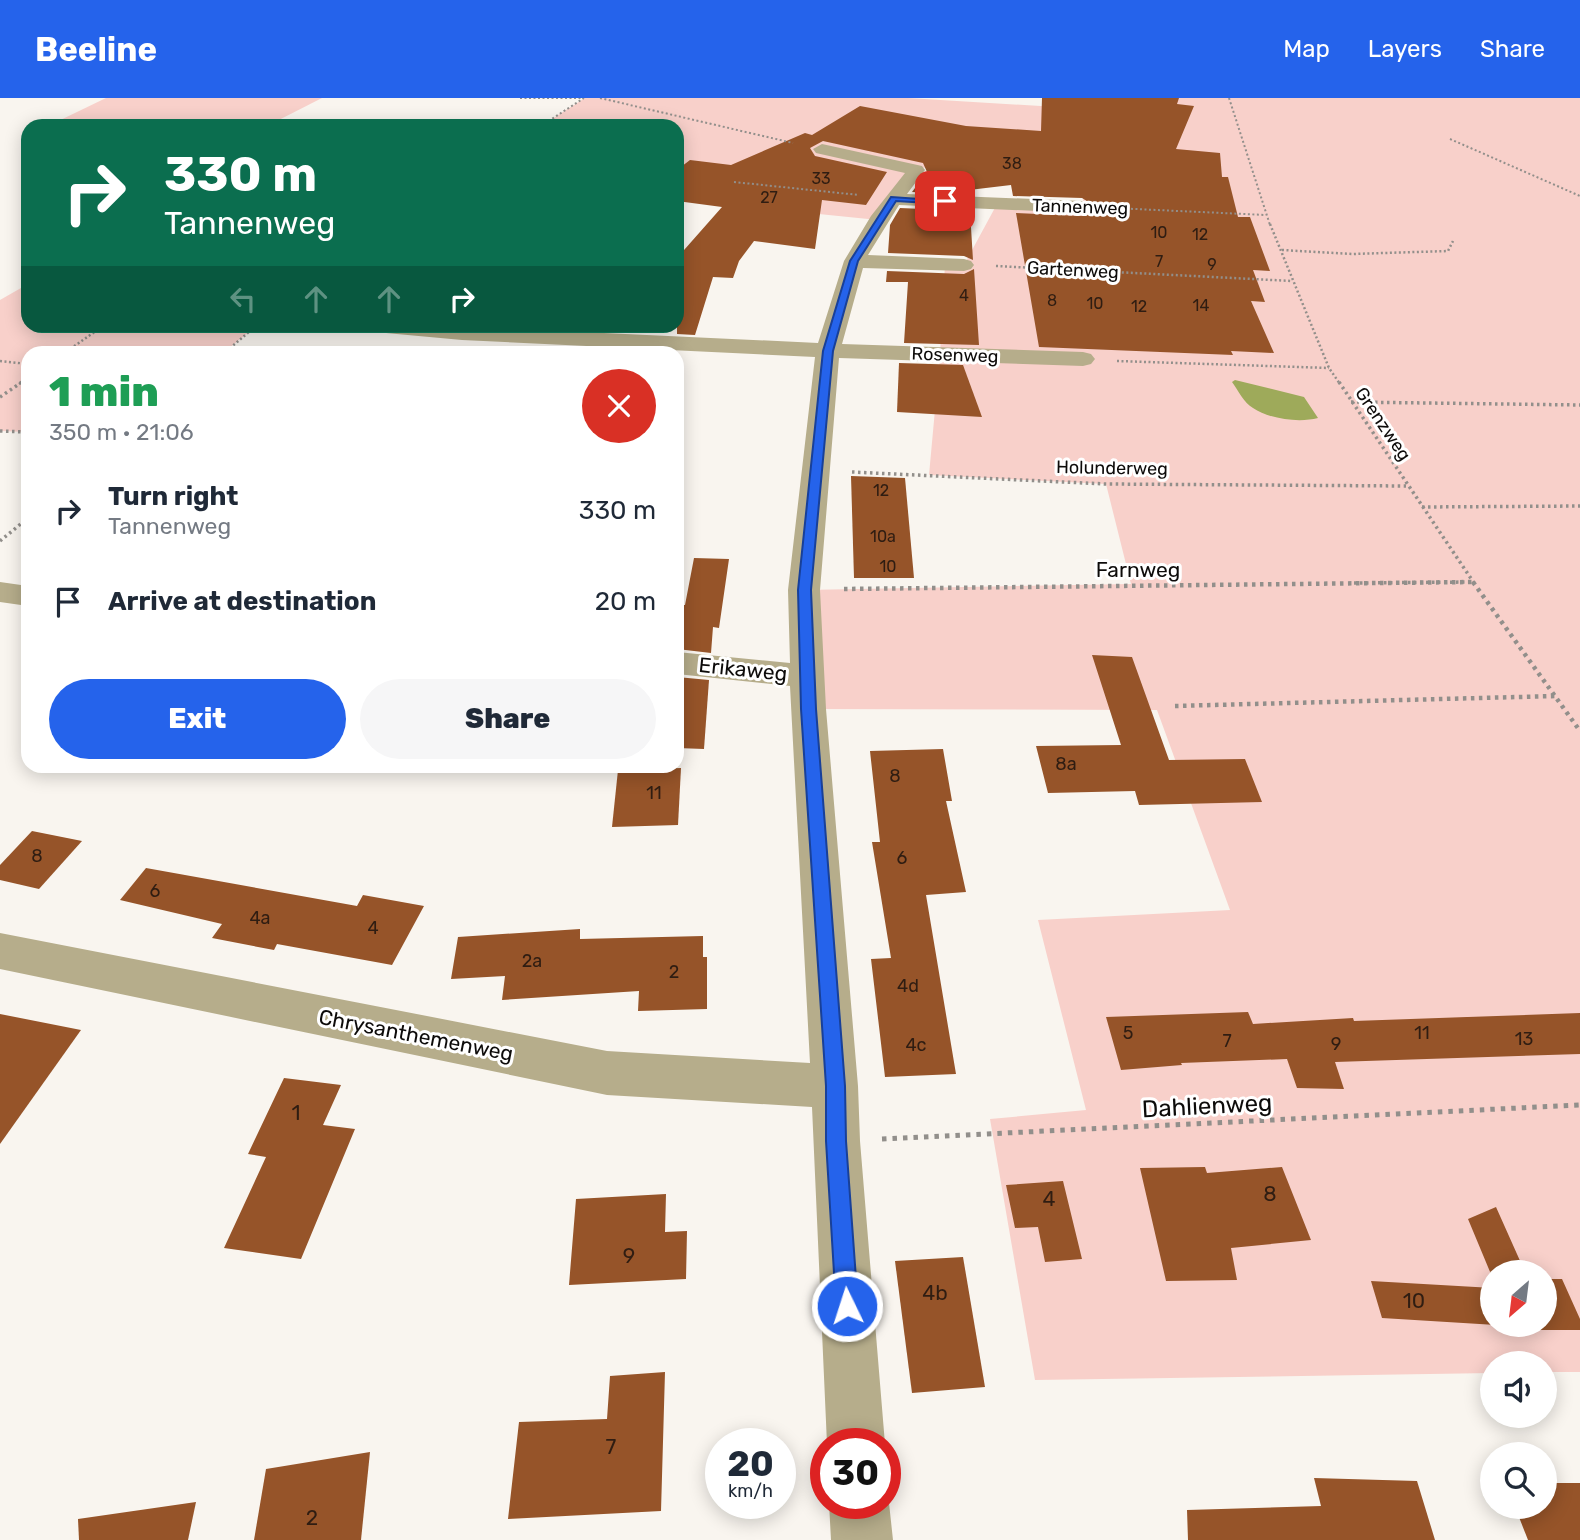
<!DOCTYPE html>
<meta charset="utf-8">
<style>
:root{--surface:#fff;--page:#f6f6f7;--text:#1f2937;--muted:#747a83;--accent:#2563eb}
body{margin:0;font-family:Rubik,sans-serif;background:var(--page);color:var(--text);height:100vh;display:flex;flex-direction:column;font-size:26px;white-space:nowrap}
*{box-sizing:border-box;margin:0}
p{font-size:23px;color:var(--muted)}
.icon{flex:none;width:38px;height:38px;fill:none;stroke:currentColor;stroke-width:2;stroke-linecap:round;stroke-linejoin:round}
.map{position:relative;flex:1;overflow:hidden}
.sheet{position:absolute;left:21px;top:248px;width:663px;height:427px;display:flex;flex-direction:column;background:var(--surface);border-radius:21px;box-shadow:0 4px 18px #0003}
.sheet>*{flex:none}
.hud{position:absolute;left:21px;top:21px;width:663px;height:214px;border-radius:21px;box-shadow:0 4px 18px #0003;background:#0b6e4f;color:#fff;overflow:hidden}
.needle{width:46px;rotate:208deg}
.fabs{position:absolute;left:1480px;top:1162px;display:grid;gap:14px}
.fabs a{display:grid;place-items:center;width:77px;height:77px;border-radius:50%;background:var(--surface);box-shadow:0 4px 18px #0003;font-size:35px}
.speed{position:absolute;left:705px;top:1330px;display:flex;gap:14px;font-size:35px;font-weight:700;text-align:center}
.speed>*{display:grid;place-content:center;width:91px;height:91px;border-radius:50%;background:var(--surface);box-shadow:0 4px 18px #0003;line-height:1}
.speed small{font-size:18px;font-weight:400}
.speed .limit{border:10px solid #d22;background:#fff;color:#111}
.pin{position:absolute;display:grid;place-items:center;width:60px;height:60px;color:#fff;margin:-30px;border-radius:14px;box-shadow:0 4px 10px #0006}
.me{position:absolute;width:77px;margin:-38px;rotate:356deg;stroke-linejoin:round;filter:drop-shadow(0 0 5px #0008)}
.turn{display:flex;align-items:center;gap:24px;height:147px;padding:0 28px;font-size:32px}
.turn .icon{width:91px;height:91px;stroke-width:2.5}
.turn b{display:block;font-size:49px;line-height:60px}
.lanes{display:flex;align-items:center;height:66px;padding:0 28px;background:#0003;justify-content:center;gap:35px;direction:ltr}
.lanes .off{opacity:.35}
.round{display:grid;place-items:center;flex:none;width:74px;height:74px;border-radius:37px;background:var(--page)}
.headline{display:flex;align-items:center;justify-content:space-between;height:119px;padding:0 28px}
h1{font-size:42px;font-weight:800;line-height:52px;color:#1e9e55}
.cta{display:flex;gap:14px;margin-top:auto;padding:14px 28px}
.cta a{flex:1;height:80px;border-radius:42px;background:var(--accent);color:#fff;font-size:28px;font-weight:800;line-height:80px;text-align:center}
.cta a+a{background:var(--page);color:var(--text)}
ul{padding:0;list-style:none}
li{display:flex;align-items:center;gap:21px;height:91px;padding:0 28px}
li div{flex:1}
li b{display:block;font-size:26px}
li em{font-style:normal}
header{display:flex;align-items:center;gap:42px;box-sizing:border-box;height:98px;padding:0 35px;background:var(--accent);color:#fff}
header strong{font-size:33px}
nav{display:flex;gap:38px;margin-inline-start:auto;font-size:24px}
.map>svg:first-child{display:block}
.green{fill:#f8d0ca;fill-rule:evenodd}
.water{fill:#9eaa5a}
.building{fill:#965429}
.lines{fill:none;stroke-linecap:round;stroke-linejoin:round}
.path-far4{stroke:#928f8b;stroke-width:2;stroke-dasharray:2 2.5;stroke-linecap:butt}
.path-far3{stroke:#928f8b;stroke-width:2.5;stroke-dasharray:2 2.5;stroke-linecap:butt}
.path-far2{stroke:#928f8b;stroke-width:3.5;stroke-dasharray:2.5 3.5;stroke-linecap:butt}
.path-far1{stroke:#928f8b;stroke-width:4.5;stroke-dasharray:3.5 4.5;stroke-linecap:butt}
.path{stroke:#928f8b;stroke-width:5;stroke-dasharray:4.5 6;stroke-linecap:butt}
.minor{fill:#b6ad8b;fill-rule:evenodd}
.route{fill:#2563eb;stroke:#184099;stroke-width:2}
.labels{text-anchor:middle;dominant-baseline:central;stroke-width:6;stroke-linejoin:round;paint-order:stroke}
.far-number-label{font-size:16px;fill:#2f1d12}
.far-street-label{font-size:18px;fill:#0d0b0a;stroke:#fff}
.number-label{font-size:18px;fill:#2f1d12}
.street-label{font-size:21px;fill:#0d0b0a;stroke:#fff}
.near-number-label{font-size:21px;fill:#2f1d12}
.near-street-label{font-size:24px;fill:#0d0b0a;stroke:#fff}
</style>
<header>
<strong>Beeline</strong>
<nav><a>Map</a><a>Layers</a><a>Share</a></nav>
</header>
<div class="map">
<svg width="1580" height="1442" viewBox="0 0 1580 1442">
<rect width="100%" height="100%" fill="#f9f5ef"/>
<g class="green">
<polygon points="106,0 322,0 267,28 48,28"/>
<path d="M585 0H908L1074 10 1106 0H1580V1274H1545V1265H1493V1275L1035 1282 990 1021 1086 1012 1038 822 1230 812 1157 612 808 611 804 492 1131 486 1106 386 929 377 940 257 945 166 964 167 997 106 1082 109 1089 66 927 69 916 72 878 122 730 107 677 90V28H541ZM1493 1174H1545V1227H1493Z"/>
<polygon points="28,186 28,228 256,228 223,255 28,256 28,334 0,333 0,202"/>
</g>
<path class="water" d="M1235 282 1304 299 1318 320C1299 325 1269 321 1253 310 1244 305 1238 292 1232 284Z"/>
<g class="building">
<polygon points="1042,0 1179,0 1177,6 1194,8 1176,51 1220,55 1222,79 1228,79 1238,119 1250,119 1270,173 1253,172 1265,204 1251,203 1274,255 1231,253 1233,257 1039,249 1016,115 1082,118 1093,111 1093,107 1082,100 1013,98 1011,87 969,92 969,96 912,94 927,74 923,65 823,43 810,50 815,58 887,74 866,107 822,102 815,151 754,143 739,163 733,180 713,179 695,237 677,236 677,160 722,109 677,103 677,72 690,62 731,67 805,35 812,37 860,8 966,28 1041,33"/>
<polygon points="900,110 970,113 973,162 964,158 888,155 890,127"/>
<polygon points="974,171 979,247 904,245 908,184 886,184 887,173 964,176"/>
<polygon points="899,265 963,267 982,319 897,314"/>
<polygon points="851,378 905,380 914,480 854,480"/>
<polygon points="694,460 729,461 719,530 713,529 711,555 677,551 680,507 685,507"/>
<polygon points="1092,557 1132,559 1169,662 1245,661 1262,704 1139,707 1135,693 1048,695 1036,648 1121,647"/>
<polygon points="677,579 709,582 704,651 677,650"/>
<polygon points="943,651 952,703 946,703 966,794 926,797 956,976 885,979 871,861 891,860 872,744 880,744 870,653"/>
<polygon points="681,670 678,727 612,729 618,672"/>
<polygon points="32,733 82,743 39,791 0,782 0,767"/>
<polygon points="146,770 357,808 363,797 424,808 392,867 277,846 274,852 212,840 222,826 120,802"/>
<polygon points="580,831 580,841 703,838 703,859 707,859 707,911 638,913 639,893 502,902 505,878 451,881 458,839"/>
<polygon points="1248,914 1253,926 1353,920 1354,923 1580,915 1580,956 1335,964 1344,991 1297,990 1287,961 1181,965 1182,967 1121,972 1106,919"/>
<polygon points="0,916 81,932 0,1046"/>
<polygon points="284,980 341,987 323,1027 355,1031 301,1161 224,1150 266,1059 248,1056"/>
<polygon points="1205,1069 1207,1075 1282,1069 1311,1142 1231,1150 1237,1182 1166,1183 1140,1070"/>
<polygon points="1063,1083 1082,1161 1045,1164 1038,1129 1015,1130 1006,1087"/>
<polygon points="666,1096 665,1134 687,1133 686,1181 569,1187 576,1101"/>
<polygon points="1496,1109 1525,1174 1493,1174 1493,1181 1468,1121"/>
<polygon points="963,1159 985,1289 912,1295 895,1163"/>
<polygon points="1545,1181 1562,1181 1580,1221 1580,1232 1514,1232 1512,1228 1382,1220 1371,1183 1493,1190 1493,1227 1545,1227"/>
<polygon points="665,1274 661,1413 508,1421 519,1324 607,1321 610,1278"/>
<polygon points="370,1354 361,1442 254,1442 266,1371"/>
<polygon points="1314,1380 1417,1383 1435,1442 1188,1442 1187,1412 1321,1408"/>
<polygon points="1545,1385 1580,1385 1580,1442 1528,1442 1515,1409 1545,1409"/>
<polygon points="196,1404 188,1442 79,1442 78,1421"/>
</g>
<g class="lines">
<g class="path-far4">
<polyline points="520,0 583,0"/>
<polyline points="600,0 793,45"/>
<polyline points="1229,0 1270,127"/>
<polyline points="541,28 584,0"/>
<polyline points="1450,41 1580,98"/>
<polyline points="734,84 859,97"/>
<polyline points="1113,110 1266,117"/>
</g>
<g class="path-far3">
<polyline points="1270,126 1329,270 1340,286"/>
<polyline points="1282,152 1352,156 1448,153 1453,143"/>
<polyline points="996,168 1292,183"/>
<polyline points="63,256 103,228"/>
<polyline points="223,256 256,228"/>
<polyline points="0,263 28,266"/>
<polyline points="1117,263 1329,270"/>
<polyline points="19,286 28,280"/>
</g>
<g class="path-far2">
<polyline points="1339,284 1474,485"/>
<polyline points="0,299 22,284"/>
<polyline points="1351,304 1580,307"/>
<polyline points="0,333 28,334"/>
<polyline points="852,374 1106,386 1406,388"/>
<polyline points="1422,409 1580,408"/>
<polyline points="0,443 28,420"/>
<polyline points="1354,485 1473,484"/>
</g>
<g class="path-far1">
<polyline points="1473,484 1580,633"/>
<polyline points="844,491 1473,484"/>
<polyline points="1175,608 1556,598"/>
</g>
<polyline class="path" points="882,1041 1580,1007"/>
<g class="minor">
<polygon points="822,46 922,68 925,72 907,96 1082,103 1092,109 1082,115 899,107 868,157 964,161 971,163 974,167 971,171 964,173 863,170 842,246 1083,254 1091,256 1095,261 1091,266 1083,268 839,260 820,492 826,611 858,988 860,1043 885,1346 827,1346 812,1009 607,997 0,871 0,835 607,953 810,965 790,588 677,576 677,554 790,565 788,492 815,259 462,242 386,235 378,233 375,228 456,228 818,245 844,163 871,118 905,75 816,55 813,51"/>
<polygon points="0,484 28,488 28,508 0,504"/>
<polygon points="886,1396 889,1405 893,1442 831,1442 829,1405 886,1405"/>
</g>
</g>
<polygon class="route" points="891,99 949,103 945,106 896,103 858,163 833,253 811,492 816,611 845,988 846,1043 858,1208 855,1216 847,1219 839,1216 836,1208 826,1043 826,988 801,611 798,492 823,253 850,163"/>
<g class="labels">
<g class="far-number-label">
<text x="1012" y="65">38</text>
<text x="821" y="80">33</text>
<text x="769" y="99">27</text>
<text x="1159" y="134">10</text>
<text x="1200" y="136">12</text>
<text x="1159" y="163">7</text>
<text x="1212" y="166">9</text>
<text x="964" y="197">4</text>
<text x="1052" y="202">8</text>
<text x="1095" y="205">10</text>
<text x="1201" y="207">14</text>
<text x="1139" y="208">12</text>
<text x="881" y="392">12</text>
<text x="883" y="438">10a</text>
<text x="888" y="468">10</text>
</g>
<g class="far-street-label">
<text transform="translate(1080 109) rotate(2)">Tannenweg</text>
<text transform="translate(1073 172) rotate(3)">Gartenweg</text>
<text transform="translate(955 257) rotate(2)">Rosenweg</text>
<text transform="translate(1383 326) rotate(56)">Grenzweg</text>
<text transform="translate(1112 370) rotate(1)">Holunderweg</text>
</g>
<g class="number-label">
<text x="1066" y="666">8a</text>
<text x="895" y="678">8</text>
<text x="654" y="695">11</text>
<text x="37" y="758">8</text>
<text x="902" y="760">6</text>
<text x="155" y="793">6</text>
<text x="260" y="820">4a</text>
<text x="373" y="830">4</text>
<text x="532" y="863">2a</text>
<text x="674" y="874">2</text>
<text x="908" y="888">4d</text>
<text x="1128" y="935">5</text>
<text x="1422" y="935">11</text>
<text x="1524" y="941">13</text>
<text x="1227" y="943">7</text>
<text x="1336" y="946">9</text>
<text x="916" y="947">4c</text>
</g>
<g class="street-label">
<text x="1138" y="471">Farnweg</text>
<text transform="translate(743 571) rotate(6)">Erikaweg</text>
<text transform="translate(416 937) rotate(11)">Chrysanthemenweg</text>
</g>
<g class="near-number-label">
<text x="296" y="1014">1</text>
<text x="1270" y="1095">8</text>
<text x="1049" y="1100">4</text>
<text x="629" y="1157">9</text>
<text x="935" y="1194">4b</text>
<text x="1414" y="1202">10</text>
<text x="611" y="1348">7</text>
<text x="312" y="1419">2</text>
</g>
<g class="near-street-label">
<text transform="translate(1207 1008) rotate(-3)">Dahlienweg</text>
</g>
</g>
</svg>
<div class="fabs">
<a><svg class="needle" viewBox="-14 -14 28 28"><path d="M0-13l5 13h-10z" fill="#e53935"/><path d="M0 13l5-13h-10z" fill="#747a83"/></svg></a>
<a><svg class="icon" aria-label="sound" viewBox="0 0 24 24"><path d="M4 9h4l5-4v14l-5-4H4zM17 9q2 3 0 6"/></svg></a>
<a><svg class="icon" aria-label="search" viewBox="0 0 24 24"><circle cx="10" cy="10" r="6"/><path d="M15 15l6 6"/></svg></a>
</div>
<div class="speed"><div>20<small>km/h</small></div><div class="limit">30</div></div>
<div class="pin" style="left:945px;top:103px;background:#d93025"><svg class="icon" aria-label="arrive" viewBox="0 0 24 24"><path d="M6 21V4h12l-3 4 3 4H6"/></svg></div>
<svg class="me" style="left:847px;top:1208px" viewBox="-20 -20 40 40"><circle r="17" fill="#2563eb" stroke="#fff" stroke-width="3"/><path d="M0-11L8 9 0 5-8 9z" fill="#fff"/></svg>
<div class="hud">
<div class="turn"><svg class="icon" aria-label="right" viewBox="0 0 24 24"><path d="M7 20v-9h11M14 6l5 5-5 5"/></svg><div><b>330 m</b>Tannenweg</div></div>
<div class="lanes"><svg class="icon off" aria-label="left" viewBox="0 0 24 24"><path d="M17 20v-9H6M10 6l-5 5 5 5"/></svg><svg class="icon off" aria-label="ahead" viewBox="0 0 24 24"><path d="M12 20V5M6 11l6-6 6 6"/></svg><svg class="icon off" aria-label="ahead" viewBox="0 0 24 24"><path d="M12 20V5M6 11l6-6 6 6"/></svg><svg class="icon" aria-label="right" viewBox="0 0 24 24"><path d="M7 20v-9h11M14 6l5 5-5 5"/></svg></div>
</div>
<section class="sheet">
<div class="headline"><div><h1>1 min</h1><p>350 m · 21:06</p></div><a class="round" style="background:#d93025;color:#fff"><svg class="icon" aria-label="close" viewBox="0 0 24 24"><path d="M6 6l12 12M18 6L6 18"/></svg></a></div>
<ul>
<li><svg class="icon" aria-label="right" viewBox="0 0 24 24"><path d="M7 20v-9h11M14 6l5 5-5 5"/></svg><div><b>Turn right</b><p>Tannenweg</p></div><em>330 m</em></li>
<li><svg class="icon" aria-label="arrive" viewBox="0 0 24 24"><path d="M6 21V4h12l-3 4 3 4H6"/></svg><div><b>Arrive at destination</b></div><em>20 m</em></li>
</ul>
<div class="cta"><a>Exit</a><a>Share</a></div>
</section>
</div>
